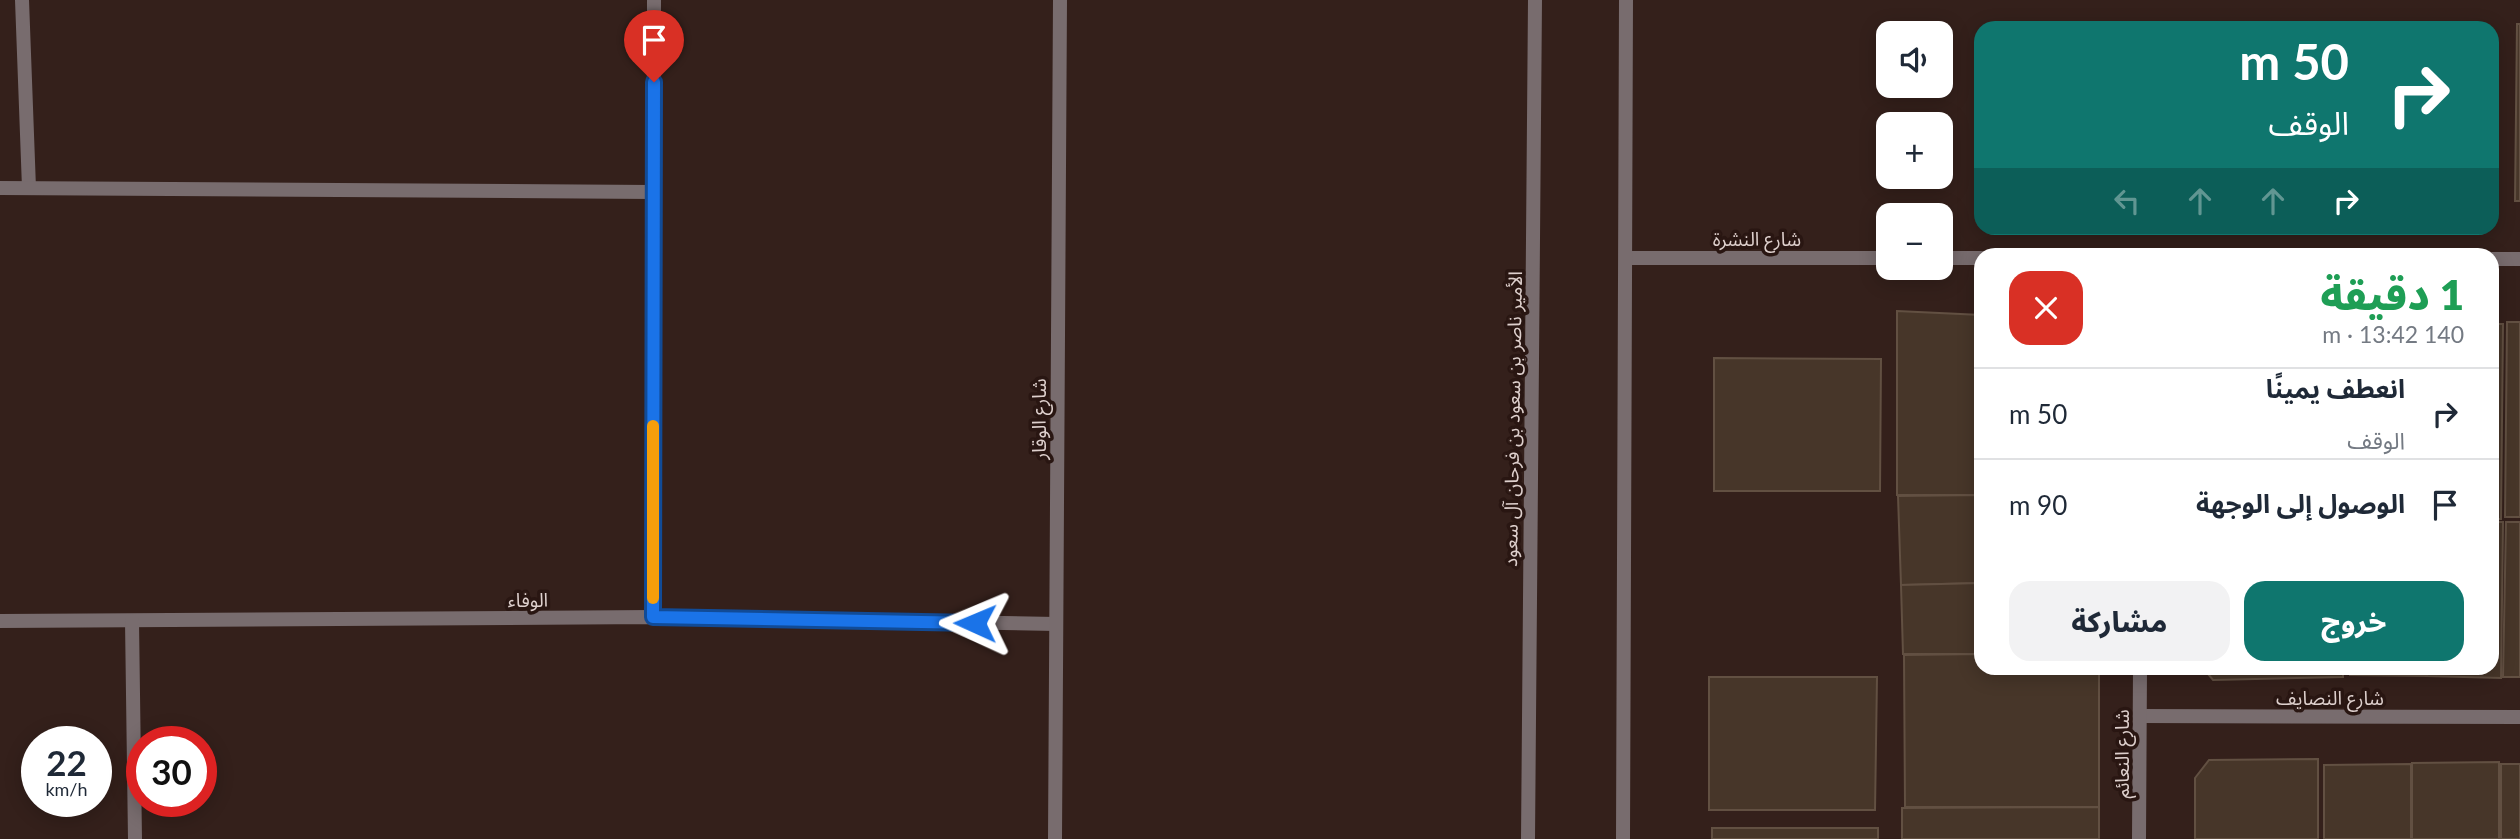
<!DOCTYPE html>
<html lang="ar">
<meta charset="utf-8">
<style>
:root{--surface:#fff;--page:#f2f2f3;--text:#1f2937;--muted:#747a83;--line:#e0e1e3;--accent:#0f766e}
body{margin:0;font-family:Lato,"Noto Sans Arabic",sans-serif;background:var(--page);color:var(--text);direction:rtl;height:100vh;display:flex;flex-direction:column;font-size:26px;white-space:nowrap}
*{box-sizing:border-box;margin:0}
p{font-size:23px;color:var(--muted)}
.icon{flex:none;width:38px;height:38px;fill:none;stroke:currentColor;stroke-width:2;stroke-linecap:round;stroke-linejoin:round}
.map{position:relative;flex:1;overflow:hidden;direction:ltr}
.side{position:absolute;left:1974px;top:248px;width:525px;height:427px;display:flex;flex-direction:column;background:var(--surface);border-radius:21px;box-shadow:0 4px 18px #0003;direction:rtl}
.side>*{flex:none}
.hud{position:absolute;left:1974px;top:21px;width:525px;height:214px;border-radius:21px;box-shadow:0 4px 18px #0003;direction:rtl;background:#0f766e;color:#fff;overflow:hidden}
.tools{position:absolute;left:1876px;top:21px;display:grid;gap:14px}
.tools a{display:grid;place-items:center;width:77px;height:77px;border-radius:14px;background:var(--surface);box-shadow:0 4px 18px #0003;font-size:35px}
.speed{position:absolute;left:21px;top:726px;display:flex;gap:14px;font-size:35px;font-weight:700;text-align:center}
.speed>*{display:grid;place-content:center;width:91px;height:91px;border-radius:50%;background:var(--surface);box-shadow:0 4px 18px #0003;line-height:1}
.speed small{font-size:18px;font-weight:400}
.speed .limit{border:10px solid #d22;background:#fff;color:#111}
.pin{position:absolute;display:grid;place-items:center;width:60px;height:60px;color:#fff;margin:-72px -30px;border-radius:50% 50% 50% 0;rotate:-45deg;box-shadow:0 0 7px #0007}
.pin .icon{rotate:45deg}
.me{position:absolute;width:77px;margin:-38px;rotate:271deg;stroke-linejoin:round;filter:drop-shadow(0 0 5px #0008)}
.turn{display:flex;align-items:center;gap:24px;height:147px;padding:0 35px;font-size:32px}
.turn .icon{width:91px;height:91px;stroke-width:2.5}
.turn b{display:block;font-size:49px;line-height:60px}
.lanes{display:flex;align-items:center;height:66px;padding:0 35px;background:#0003;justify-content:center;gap:35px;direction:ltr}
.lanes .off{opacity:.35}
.round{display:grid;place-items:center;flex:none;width:74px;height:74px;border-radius:21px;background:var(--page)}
.headline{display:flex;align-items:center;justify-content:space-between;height:119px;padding:0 35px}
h1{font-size:42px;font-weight:800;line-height:52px;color:#1e9e55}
.action{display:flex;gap:14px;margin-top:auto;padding:14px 35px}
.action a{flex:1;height:80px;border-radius:21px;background:var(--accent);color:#fff;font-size:28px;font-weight:800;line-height:80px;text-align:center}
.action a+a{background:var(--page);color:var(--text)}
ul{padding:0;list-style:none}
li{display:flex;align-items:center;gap:21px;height:91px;padding:0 35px;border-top:2px solid var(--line)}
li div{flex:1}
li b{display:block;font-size:26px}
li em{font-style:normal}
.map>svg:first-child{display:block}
.building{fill:#473629;stroke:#625042;stroke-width:2}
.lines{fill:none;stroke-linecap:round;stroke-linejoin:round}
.minor{stroke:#786c6e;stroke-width:14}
.tertiary{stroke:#786c6e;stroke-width:14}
.route-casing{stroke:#114b97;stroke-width:18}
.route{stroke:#1a73e8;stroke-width:12}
.slow{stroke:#f59e0b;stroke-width:12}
.labels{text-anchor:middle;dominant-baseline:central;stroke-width:7;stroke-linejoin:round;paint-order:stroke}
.street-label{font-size:19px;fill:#ded0cd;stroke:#291612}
</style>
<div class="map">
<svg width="2520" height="839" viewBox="0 0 2520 839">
<rect width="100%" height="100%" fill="#34201b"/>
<g class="building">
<polygon points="2517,24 2520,24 2520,201 2515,201"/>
<polygon points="1897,311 1981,315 1981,495 1897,495"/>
<polygon points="2507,322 2520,322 2520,517 2505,517"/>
<polygon points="2492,324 2503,324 2501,519 2492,519"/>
<polygon points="1714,358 1881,359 1880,491 1714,491"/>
<polygon points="1981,495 1981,583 1901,585 1898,496"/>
<polygon points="2492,522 2503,522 2501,678 2427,676 2428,668 2492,668"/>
<polygon points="2506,522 2520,522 2520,677 2503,677"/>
<polygon points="1981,583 1981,654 1903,654 1901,585"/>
<polygon points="1981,654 1981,668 2099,668 2099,807 1905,807 1904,655"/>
<polygon points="2203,668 2343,668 2343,677 2213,680"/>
<polygon points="2350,668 2428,668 2427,676 2350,675"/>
<polygon points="1709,677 1877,677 1875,810 1709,810"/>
<polygon points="2318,759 2318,839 2195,839 2195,778 2209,760"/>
<polygon points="2499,762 2499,839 2412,839 2412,763"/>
<polygon points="2411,764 2411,839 2324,839 2324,765"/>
<rect x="2501" y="764" width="19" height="75"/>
<polygon points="2099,807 2099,839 1902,839 1902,808"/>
<rect x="1712" y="828" width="166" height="11"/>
</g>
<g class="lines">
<g class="minor">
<polyline points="22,0 29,188"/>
<polyline points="0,188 653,192"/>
<polyline points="1626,258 1888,258"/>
<polyline points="1941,258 1981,258"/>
<polyline points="2492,259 2520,259"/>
<polyline points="653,617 654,0"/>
<polyline points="0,621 653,617 1056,624"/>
<polyline points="132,621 135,839"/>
<polyline points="2140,716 2520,717"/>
<polyline points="1055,839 1060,0"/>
<polyline points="2139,839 2140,668"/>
</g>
<g class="tertiary">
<polyline points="1528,839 1535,0"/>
<polyline points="1623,839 1626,0"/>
</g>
</g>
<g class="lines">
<g class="route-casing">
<polyline id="route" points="654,82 653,617 975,623"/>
</g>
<use href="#route" class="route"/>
<polyline class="slow" points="653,426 653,598"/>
</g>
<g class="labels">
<g class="street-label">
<text x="1757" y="238">شارع النشرة</text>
<text transform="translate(1038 419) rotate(-90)">شارع الوقار</text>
<text transform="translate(1512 419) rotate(-89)">الأمير ناصر بن سعود بن فرحان آل سعود</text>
<text x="528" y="599">الوفاء</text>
<text x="2330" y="697">شارع النصايف</text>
<text transform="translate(2121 754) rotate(-90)">شارع النعائم</text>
</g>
</g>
</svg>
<div class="tools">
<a><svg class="icon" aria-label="sound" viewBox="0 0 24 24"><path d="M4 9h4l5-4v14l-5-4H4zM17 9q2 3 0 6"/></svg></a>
<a>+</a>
<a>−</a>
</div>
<div class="speed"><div>22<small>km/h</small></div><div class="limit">30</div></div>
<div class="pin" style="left:654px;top:82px;background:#d93025"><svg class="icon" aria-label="arrive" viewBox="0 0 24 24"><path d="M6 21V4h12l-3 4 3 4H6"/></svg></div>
<svg class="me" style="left:975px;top:623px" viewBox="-20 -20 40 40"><path d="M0-17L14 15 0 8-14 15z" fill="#1a73e8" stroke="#fff" stroke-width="4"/></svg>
<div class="hud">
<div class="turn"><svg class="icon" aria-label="right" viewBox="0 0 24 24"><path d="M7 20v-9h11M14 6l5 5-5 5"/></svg><div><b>50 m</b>الوقف</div></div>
<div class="lanes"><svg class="icon off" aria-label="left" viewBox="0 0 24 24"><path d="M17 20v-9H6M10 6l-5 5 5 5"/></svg><svg class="icon off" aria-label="ahead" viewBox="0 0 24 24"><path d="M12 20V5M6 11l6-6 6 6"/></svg><svg class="icon off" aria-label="ahead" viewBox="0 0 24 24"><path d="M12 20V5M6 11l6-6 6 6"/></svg><svg class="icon" aria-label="right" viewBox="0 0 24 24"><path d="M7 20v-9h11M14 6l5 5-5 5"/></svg></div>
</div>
<section class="side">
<div class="headline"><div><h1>1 دقيقة</h1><p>140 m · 13:42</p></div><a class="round" style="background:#d93025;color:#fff"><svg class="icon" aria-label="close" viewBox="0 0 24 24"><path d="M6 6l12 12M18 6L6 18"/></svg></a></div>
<ul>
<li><svg class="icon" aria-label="right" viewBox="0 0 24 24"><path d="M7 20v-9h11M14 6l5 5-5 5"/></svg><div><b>انعطف يمينًا</b><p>الوقف</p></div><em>50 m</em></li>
<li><svg class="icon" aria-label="arrive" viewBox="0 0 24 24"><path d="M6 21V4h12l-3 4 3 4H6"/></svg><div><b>الوصول إلى الوجهة</b></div><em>90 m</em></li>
</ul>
<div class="action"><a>خروج</a><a>مشاركة</a></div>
</section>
</div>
